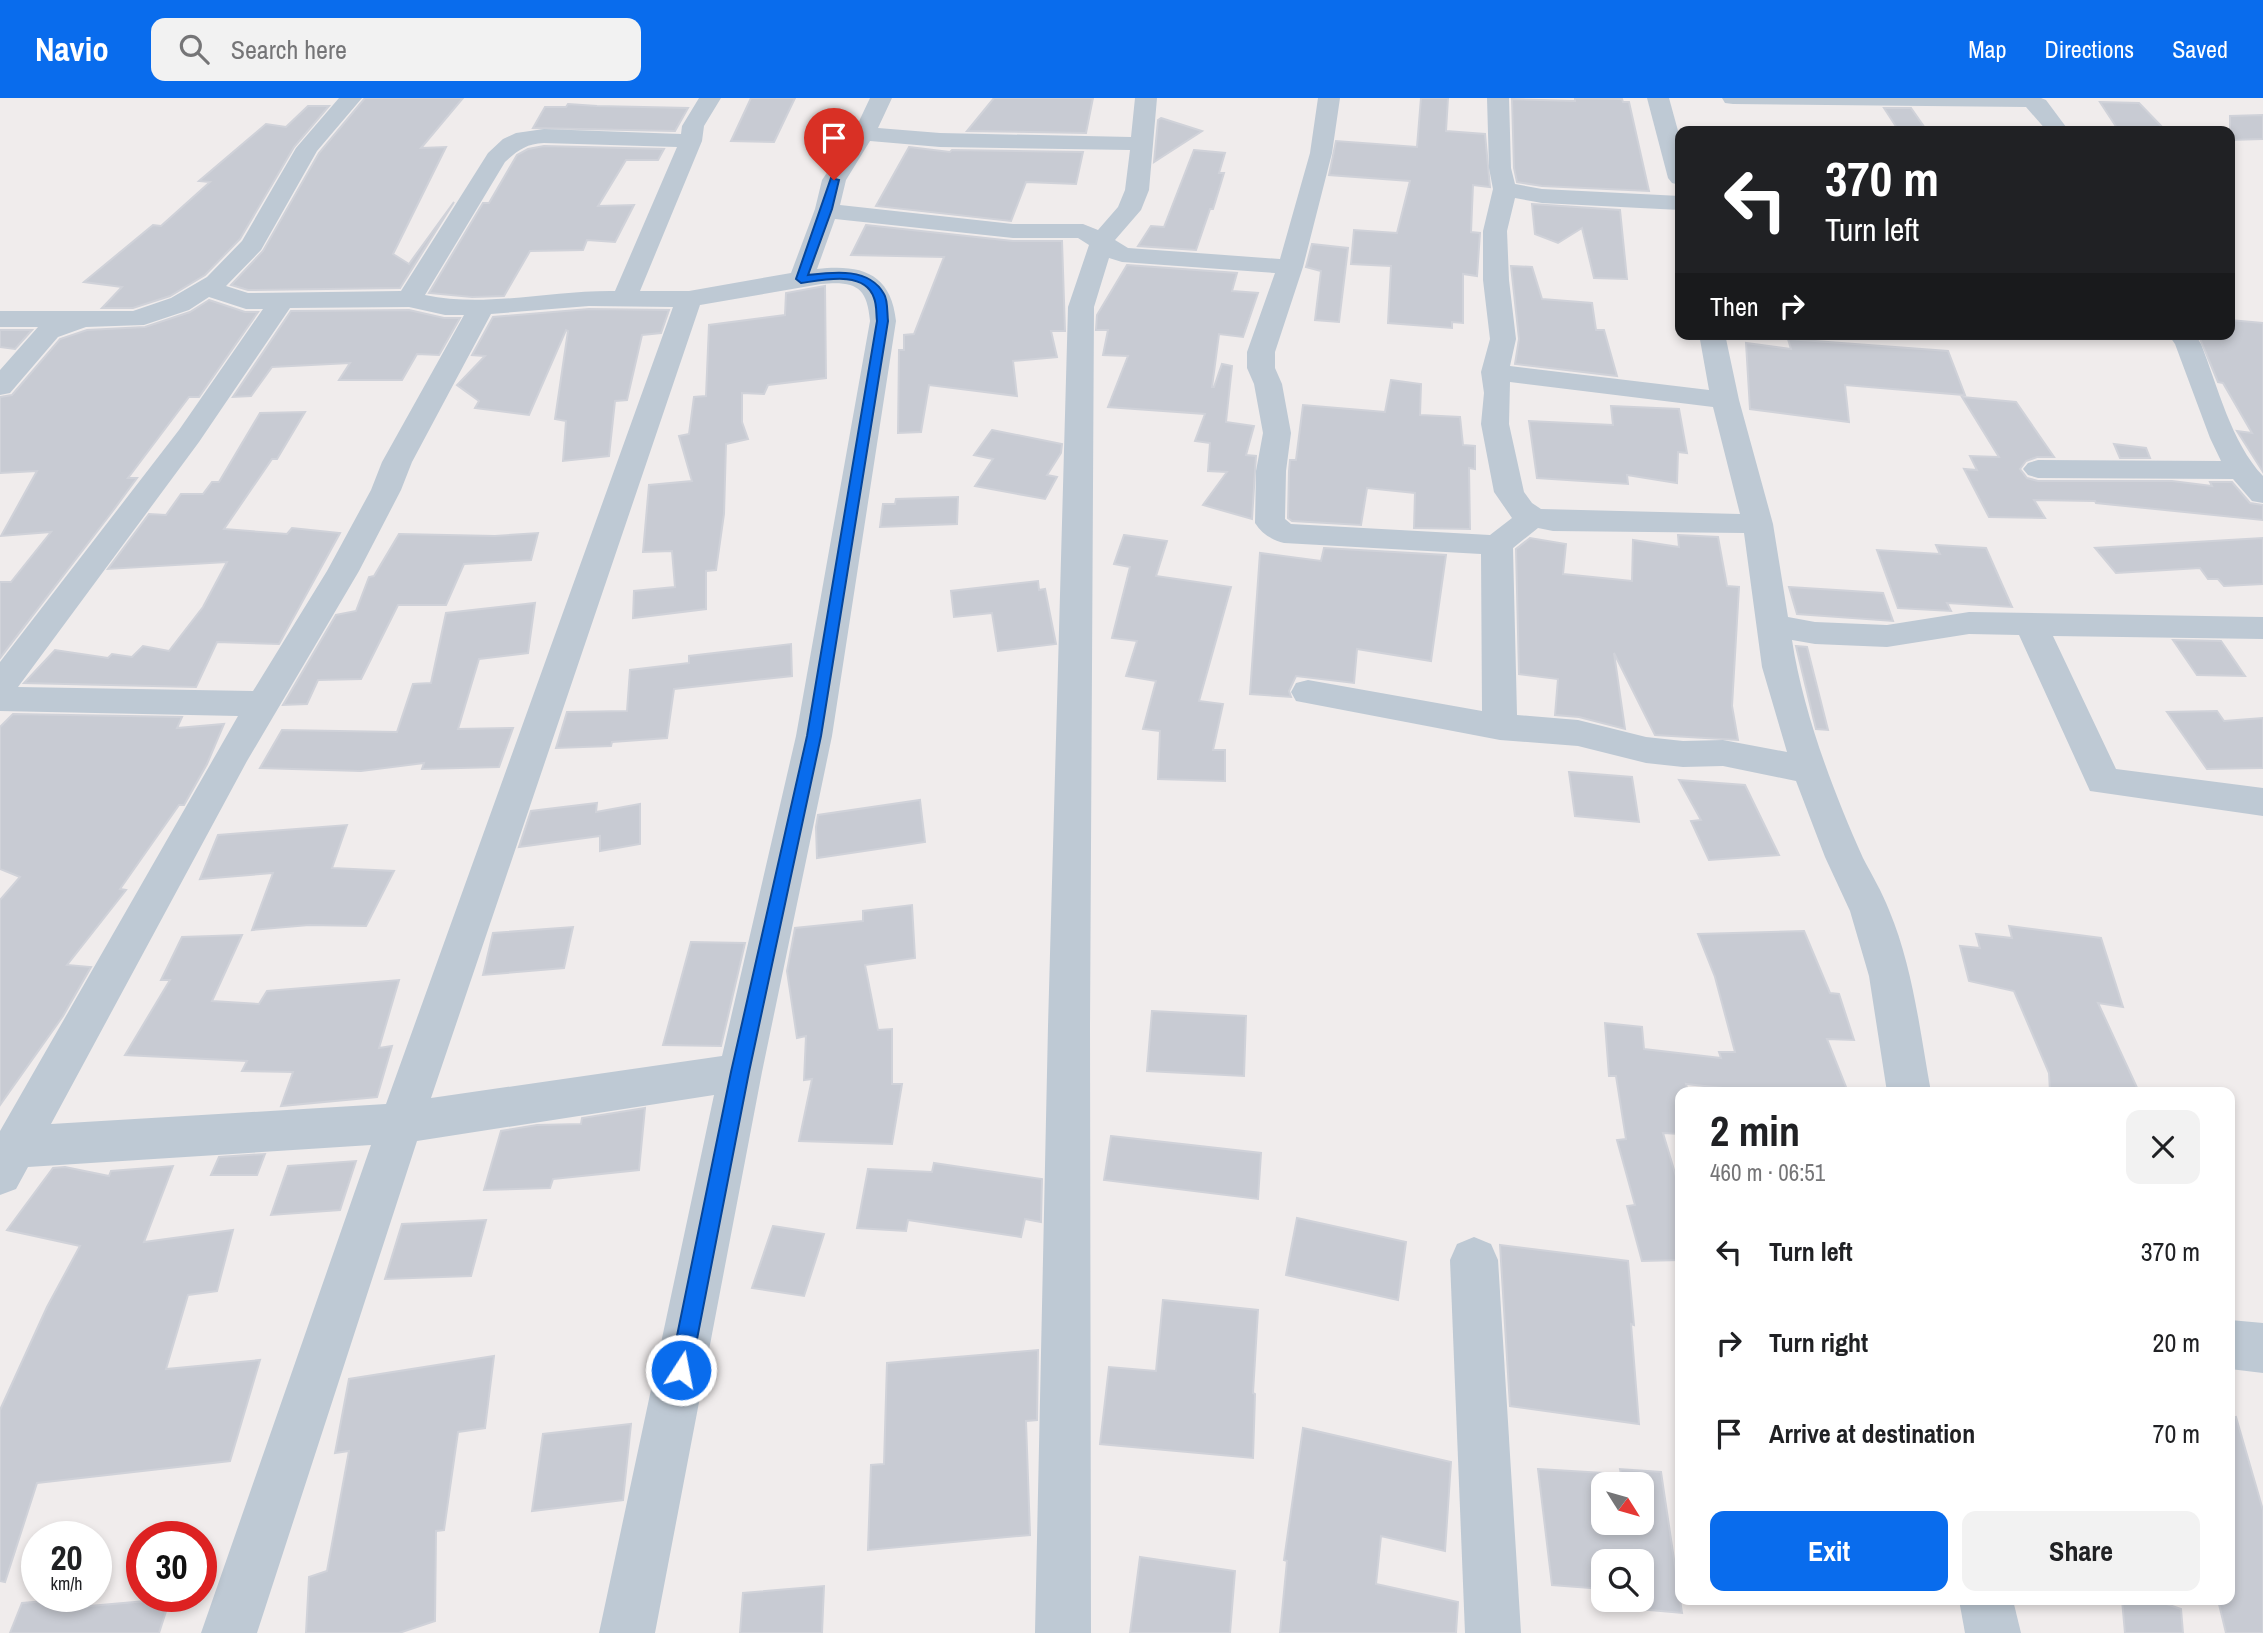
<!DOCTYPE html>
<meta charset="utf-8">
<style>
:root{--surface:#fff;--page:#f2f2f2;--text:#202124;--muted:#757577;--accent:#096ced}
body{margin:0;font-family:"Archivo Narrow",sans-serif;background:var(--page);color:var(--text);height:100vh;display:flex;flex-direction:column;font-size:26px;white-space:nowrap}
*{box-sizing:border-box;margin:0}
p{font-size:23px;color:var(--muted)}
.icon{flex:none;width:38px;height:38px;fill:none;stroke:currentColor;stroke-width:2;stroke-linecap:round;stroke-linejoin:round}
.map{position:relative;flex:1;overflow:hidden}
.sheet{position:absolute;left:1675px;top:989px;width:560px;height:518px;display:flex;flex-direction:column;background:var(--surface);border-radius:14px;box-shadow:0 4px 10px #0003}
.sheet>*{flex:none}
.hud{position:absolute;left:1675px;top:28px;width:560px;height:214px;border-radius:14px;box-shadow:0 4px 10px #0003;background:#202124;color:#fff;overflow:hidden}
.needle{width:46px;rotate:127deg}
.controls{position:absolute;left:1591px;top:1374px;display:grid;gap:14px}
.controls a{display:grid;place-items:center;width:63px;height:63px;border-radius:14px;background:var(--surface);box-shadow:0 4px 10px #0003;font-size:35px}
.speed{position:absolute;left:21px;top:1423px;display:flex;gap:14px;font-size:35px;font-weight:700;text-align:center}
.speed>*{display:grid;place-content:center;width:91px;height:91px;border-radius:50%;background:var(--surface);box-shadow:0 4px 10px #0003;line-height:1}
.speed small{font-size:18px;font-weight:400}
.speed .limit{border:10px solid #d22;background:#fff;color:#111}
.pin{position:absolute;display:grid;place-items:center;width:60px;height:60px;color:#fff;margin:-72px -30px;border-radius:50% 50% 50% 0;rotate:-45deg;box-shadow:0 0 7px #0007}
.pin .icon{rotate:45deg}
.me{position:absolute;width:77px;margin:-38px;rotate:11deg;stroke-linejoin:round;filter:drop-shadow(0 0 5px #0008)}
.turn{display:flex;align-items:center;gap:24px;height:147px;padding:0 35px;font-size:32px}
.turn .icon{width:91px;height:91px;stroke-width:2.5}
.turn b{display:block;font-size:49px;line-height:60px}
.then{display:flex;align-items:center;height:66px;padding:0 35px;background:#0003;gap:14px;font-size:26px}
.round{display:grid;place-items:center;flex:none;width:74px;height:74px;border-radius:14px;background:var(--page)}
.headline{display:flex;align-items:center;justify-content:space-between;height:119px;padding:0 35px}
h1{font-size:42px;font-weight:800;line-height:52px}
.cta{display:flex;gap:14px;margin-top:auto;padding:14px 35px}
.cta a{flex:1;height:80px;border-radius:14px;background:var(--accent);color:#fff;font-size:28px;font-weight:800;line-height:80px;text-align:center}
.cta a+a{background:var(--page);color:var(--text)}
ul{padding:0;list-style:none}
li{display:flex;align-items:center;gap:21px;height:91px;padding:0 35px}
li div{flex:1}
li b{display:block;font-size:26px}
li em{font-style:normal}
header{display:flex;align-items:center;gap:42px;box-sizing:border-box;height:98px;padding:0 35px;background:var(--accent);color:#fff}
header strong{font-size:33px}
nav{display:flex;gap:38px;margin-inline-start:auto;font-size:24px}
.search{width:490px;height:63px;background:var(--page);display:flex;align-items:center;gap:18px;box-sizing:border-box;padding:0 24px;border-radius:14px;color:var(--muted);font-size:26px}
.map>svg:first-child{display:block}
.building{fill:#c8cbd3;stroke:#d0d2d9;stroke-width:2;fill-rule:evenodd}
.lines{fill:none;stroke-linecap:round;stroke-linejoin:round}
.minor{fill:#bec9d4;fill-rule:evenodd}
.route{fill:#096ced;stroke:#06469a;stroke-width:2}
</style>
<header>
<strong>Navio</strong>
<div class="search"><svg class="icon" aria-label="search" viewBox="0 0 24 24"><circle cx="10" cy="10" r="6"/><path d="M15 15l6 6"/></svg>Search here</div>
<nav><a>Map</a><a>Directions</a><a>Saved</a></nav>
</header>
<div class="map">
<svg width="2263" height="1535" viewBox="0 0 2263 1535">
<rect width="100%" height="100%" fill="#f0ecec"/>
<g class="building">
<polygon points="365,0 463,0 421,50 446,49 393,156 409,166 454,104 400,190 248,192 231,187 263,153 319,55"/>
<polygon points="751,0 795,0 774,44 731,43"/>
<polygon points="994,0 1093,0 1086,35 967,33"/>
<polygon points="1421,0 1448,0 1446,33 1485,36 1490,89 1473,87 1471,134 1480,135 1477,178 1463,176 1463,225 1452,224 1452,230 1388,225 1391,168 1351,166 1354,132 1397,135 1410,83 1329,77 1336,43 1417,49"/>
<polygon points="1575,0 1622,1 1623,4 1629,4 1649,93 1542,88 1517,84 1514,70 1512,1 1575,3"/>
<polygon points="2100,4 2139,5 2166,33 2119,33"/>
<polygon points="568,6 597,8 688,10 675,33 533,30 545,9 566,9"/>
<polygon points="308,8 329,8 294,49 240,141 205,177 170,198 133,210 102,210 122,189 84,184 153,127 161,128 210,84 199,83 266,26 286,29"/>
<polygon points="1884,10 1911,10 1927,33 1899,33"/>
<polygon points="2263,17 2263,41 2230,42 2230,18"/>
<polygon points="1161,20 1202,33 1154,64 1158,22"/>
<polygon points="544,48 664,51 658,62 626,62 598,108 634,107 615,144 587,142 583,152 530,153 504,198 472,199 429,195 483,105 489,105 517,57 528,51"/>
<polygon points="909,49 950,54 952,52 1083,54 1076,86 1026,84 1011,123 876,108"/>
<polygon points="1194,52 1225,55 1219,75 1224,75 1213,111 1210,111 1196,152 1138,148 1151,128 1164,129"/>
<polygon points="1532,106 1620,112 1627,181 1594,180 1582,130 1558,145 1535,136"/>
<polygon points="866,127 1013,143 1062,143 1065,233 1051,233 1057,259 1013,263 1017,298 929,287 921,334 898,335 899,252 904,252 904,237 914,236 944,159 851,157"/>
<polygon points="1312,146 1348,150 1339,224 1315,222 1321,173 1306,169"/>
<polygon points="1127,167 1237,175 1232,193 1258,195 1243,239 1219,236 1212,289 1214,289 1222,266 1232,268 1226,324 1254,328 1246,357 1256,358 1252,421 1203,407 1227,374 1208,373 1210,345 1195,343 1205,316 1108,309 1128,258 1103,257 1108,232 1096,232 1097,217"/>
<polygon points="1511,168 1532,169 1542,201 1592,205 1596,232 1604,232 1617,278 1515,266 1519,241"/>
<polygon points="825,188 826,280 768,287 764,296 742,295 742,324 748,341 726,346 724,416 716,472 706,473 706,511 633,520 634,493 675,489 672,453 643,454 649,387 692,383 679,338 689,336 694,299 706,298 709,227 785,217 786,195"/>
<polygon points="209,202 245,214 258,214 199,299 189,299 128,380 137,380 112,414 0,560 0,484 11,484 51,434 1,438 37,373 0,375 0,299 12,297 60,241 87,232 145,229 190,214"/>
<polygon points="589,211 669,212 661,235 642,237 627,302 615,303 609,358 563,363 566,323 555,321 568,233 566,232 529,317 475,310 479,303 457,287 485,258 472,257 493,219"/>
<polygon points="409,212 444,220 460,220 439,257 417,256 402,282 339,282 350,265 272,269 251,298 233,299 291,213"/>
<polygon points="2230,222 2263,225 2263,374 2237,333 2252,335 2223,285 2218,284 2198,236 2230,236"/>
<polygon points="0,232 32,232 15,251 0,249"/>
<polygon points="1788,241 1948,253 1965,297 1845,287 1849,324 1750,311 1746,245 1791,251"/>
<polygon points="1391,282 1421,286 1420,317 1460,319 1463,347 1475,348 1475,371 1469,370 1470,431 1414,430 1415,395 1367,390 1361,427 1292,423 1288,420 1289,373 1290,362 1296,362 1303,307 1385,314"/>
<polygon points="1962,299 2016,304 2054,359 2037,359 2026,363 2020,371 2027,380 2038,383 2172,383 2212,388 2210,384 2232,384 2250,405 2263,407 2263,422 2096,405 2095,403 2034,402 2045,420 1989,419 1964,371 1977,372 1970,358 1999,359"/>
<polygon points="1611,308 1679,311 1687,355 1678,354 1677,385 1627,377 1628,386 1537,380 1529,323 1613,327"/>
<polygon points="305,314 277,361 272,361 224,431 287,436 292,430 340,435 279,546 217,544 196,589 24,585 55,552 108,560 112,556 132,559 143,548 169,553 203,509 227,464 108,471 149,416 166,417 181,396 203,396 212,384 219,384 260,315"/>
<polygon points="992,332 1062,346 1061,355 1047,377 1057,379 1045,401 975,388 993,361 974,357"/>
<polygon points="2114,346 2146,350 2150,360 2120,360"/>
<polygon points="958,399 957,426 880,429 883,406 895,406 896,401"/>
<polygon points="538,435 531,462 464,466 446,507 398,507 361,581 318,582 307,606 283,607 336,517 356,513 369,479 374,478 399,436 495,438"/>
<polygon points="1124,437 1167,443 1156,478 1231,489 1199,603 1223,606 1213,652 1225,652 1225,683 1158,681 1160,633 1143,631 1156,583 1126,578 1137,543 1112,540 1130,469 1114,466"/>
<polygon points="1678,437 1718,439 1727,488 1739,489 1732,608 1738,642 1655,637 1614,555 1625,631 1579,619 1555,617 1558,581 1519,576 1516,451 1530,440 1566,446 1563,476 1632,483 1633,442 1679,449"/>
<polygon points="2263,440 2263,486 2224,488 2218,481 2208,481 2200,470 2116,475 2095,450"/>
<polygon points="1936,447 1986,450 2012,509 1947,505 1951,513 1898,510 1877,452 1940,456"/>
<polygon points="1324,450 1446,457 1431,563 1357,551 1354,585 1296,578 1289,593 1291,599 1250,596 1260,455 1321,463"/>
<polygon points="1038,483 1039,492 1045,491 1056,546 998,553 992,515 954,519 951,493"/>
<polygon points="1789,489 1883,495 1893,523 1797,516"/>
<polygon points="535,505 528,555 479,561 458,631 513,630 499,669 422,671 424,665 361,673 260,670 282,632 397,634 413,586 431,585 446,515"/>
<polygon points="2173,542 2221,543 2245,578 2197,577"/>
<polygon points="791,546 792,578 674,591 667,640 612,644 611,648 556,650 567,614 627,613 630,572 689,565 689,558"/>
<polygon points="1796,548 1807,549 1828,632 1816,631"/>
<polygon points="2217,613 2224,623 2263,620 2263,670 2207,671 2167,614"/>
<polygon points="13,616 182,619 177,630 224,626 207,666 184,707 179,707 120,791 126,792 67,867 91,869 63,918 0,1007 0,802 20,779 0,771 0,629"/>
<polygon points="1569,674 1632,679 1639,724 1575,718"/>
<polygon points="1679,682 1745,687 1779,757 1709,762 1691,723 1701,722"/>
<polygon points="920,702 925,744 817,760 816,729 818,717"/>
<polygon points="597,705 596,714 640,706 640,746 600,753 600,738 519,749 531,713"/>
<polygon points="347,727 332,770 394,773 366,828 309,827 252,832 273,775 200,781 218,737"/>
<polygon points="912,807 915,860 865,867 878,932 892,931 892,986 902,986 892,1046 799,1043 812,981 804,982 806,938 797,940 787,873 795,830 863,823 863,813"/>
<polygon points="2009,828 2101,840 2123,909 2098,905 2139,994 2050,994 2049,975 2014,893 1969,883 1960,848 1980,850 1976,836 2012,840"/>
<polygon points="573,829 564,870 483,877 493,835"/>
<polygon points="1804,833 1830,895 1839,896 1854,942 1827,941 1848,994 1732,994 1731,991 1686,986 1688,994 1680,994 1680,1036 1663,1035 1680,1092 1680,1162 1642,1163 1627,1108 1635,1107 1617,1042 1626,1041 1616,978 1609,978 1605,925 1642,929 1644,951 1721,960 1719,954 1735,954 1715,879 1698,836"/>
<polygon points="242,837 212,903 259,906 267,893 399,882 379,950 392,948 377,999 281,1008 293,974 242,973 247,963 125,957 170,882 161,882 182,839"/>
<polygon points="691,844 745,845 721,948 663,947"/>
<polygon points="1152,913 1246,918 1244,978 1147,973"/>
<polygon points="645,1010 639,1072 553,1081 550,1090 484,1092 501,1033 537,1027 581,1026 582,1020"/>
<polygon points="1111,1038 1261,1055 1258,1101 1104,1082"/>
<polygon points="265,1056 257,1077 211,1077 219,1059"/>
<polygon points="356,1063 340,1112 271,1117 288,1068"/>
<polygon points="934,1065 1042,1081 1041,1124 1025,1121 1021,1139 908,1122 906,1133 857,1130 868,1071 932,1074"/>
<polygon points="173,1068 144,1144 233,1132 217,1193 188,1197 166,1271 260,1262 230,1363 37,1385 5,1484 0,1483 0,1312 47,1209 80,1148 7,1132 53,1070 65,1069 109,1078 111,1073"/>
<polygon points="1297,1120 1406,1144 1398,1202 1286,1177"/>
<polygon points="486,1122 471,1178 385,1181 402,1126"/>
<polygon points="773,1128 824,1136 804,1198 752,1190"/>
<polygon points="1500,1147 1628,1163 1634,1227 1631,1226 1639,1326 1510,1308"/>
<polygon points="1163,1202 1258,1212 1253,1295 1255,1296 1253,1360 1100,1346 1109,1269 1156,1273"/>
<polygon points="1038,1252 1037,1322 1026,1323 1030,1437 868,1452 871,1367 884,1366 887,1265"/>
<polygon points="494,1258 485,1330 458,1334 444,1432 436,1433 435,1523 399,1535 306,1535 309,1479 327,1473 349,1353 335,1355 349,1281"/>
<polygon points="2236,1319 2263,1412 2263,1535 2226,1535 2218,1502 2230,1502 2230,1320"/>
<polygon points="631,1326 623,1402 532,1413 543,1336"/>
<polygon points="1303,1330 1451,1364 1445,1453 1381,1438 1376,1486 1458,1504 1456,1535 1280,1535 1287,1463 1284,1462"/>
<path d="M1538 1371 1621 1376 1620 1371 1661 1374 1682 1515 1639 1511 1642 1463H1603V1491L1552 1487ZM1603 1386H1642V1424H1603Z"/>
<polygon points="1140,1459 1235,1473 1230,1535 1130,1535"/>
<polygon points="824,1488 822,1535 740,1535 743,1495"/>
<polygon points="170,1501 159,1535 10,1535 22,1505 59,1502 55,1511"/>
<polygon points="2122,1502 2155,1502 2181,1511 2183,1535 2125,1535"/>
</g>
<g class="lines">
<g class="minor">
<path d="M339 0H362L317 53 261 152 226 188 248 195 401 193 488 55 503 41 516 35 544 31 681 36 682 28 699 0H721L704 28 702 43 640 193H689L791 175 815 111 822 82 853 36 870 0H892L878 30 940 35 1131 39 1135 0H1157L1149 92 1141 112 1115 142 1128 150 1280 161 1310 55 1318 0H1340L1332 55 1303 169 1275 254V270L1282 286 1291 335 1286 373 1285 421 1291 426 1490 437 1512 420 1494 394 1481 326 1484 295 1481 274 1490 241 1483 182V133L1493 91 1489 70 1487 0H1509L1511 70 1515 86 1542 91 1680 98V112L1542 105 1515 100 1507 133 1509 182 1516 241 1510 268 1709 292 1699 236H1725L1739 302 1773 426 1788 519 1815 524 1887 527 1969 514 2263 519V541L2053 538 2116 671 2263 690V718L2090 693 2019 537 1969 536 1887 549 1815 546 1792 542C1803 614 1833 693 1863 760 1872 777 1882 794 1889 812 1913 869 1920 934 1931 994H1887L1869 878 1850 813 1825 759 1796 683 1723 668 1683 669 1646 665 1578 648 1500 642 1296 603 1291 594 1296 585 1308 582 1482 613 1481 456 1284 445C1272 442 1262 436 1255 425L1256 373 1263 335 1254 286 1247 270V254L1275 175 1122 164 1109 160 1094 209 1090 928 1091 1535H1035L1048 928 1068 209 1089 147 1078 140H1013L835 121 817 171C861 166 891 175 896 223L832 638 762 974 655 1535H599L714 997 417 1043 257 1535H201L371 1047 28 1069 16 1091 0 1097V1033L238 618 0 613V564L179 332 263 211H246L209 199 189 212 144 227 86 229 58 239 10 295 0 297V272L38 229H0V213H133L171 200 207 179 242 143 296 50ZM870 43 940 49 1130 52 1125 92 1118 109 1098 132 1083 126H1013L840 107 846 82ZM544 45 677 49 615 193C552 192 486 210 425 197L505 64C518 52 526 46 544 45ZM821 186C855 183 867 188 870 223L796 638 722 958 431 1000 700 207ZM589 208 673 209 386 1006 51 1026 247 663 359 473 401 392 412 364 491 216ZM409 209 445 217H464L382 364 371 392 327 473 253 593 18 589 199 344 290 210ZM1510 284 1713 309 1740 416 1541 411 1532 405 1524 394 1509 326ZM1538 430 1553 433 1744 435 1762 569 1787 654 1723 642 1683 643 1646 639 1578 622 1517 617 1513 450Z"/>
<polygon points="1647,0 1669,0 1680,40 1680,87 1672,85 1668,80"/>
<polygon points="1722,0 2041,0 2046,2 2069,33 2047,33 2026,9 1733,6 1725,5"/>
<path d="M2168 236H2195L2201 246C2218 289 2231 344 2263 378V405L2252 403 2233 381 2038 380 2028 377 2023 371 2028 365 2038 362 2221 363 2210 340 2175 246Z"/>
<polygon points="1474,1139 1491,1146 1498,1162 1521,1535 1465,1535 1450,1162 1457,1146"/>
<polygon points="2230,1222 2263,1225 2263,1275 2230,1271"/>
<polygon points="1959,1502 2013,1502 2021,1535 1965,1535"/>
</g>
</g>
<path class="route" d="M831 80 839 82 832 111 808 177C833 174 869 169 884 196 888 202 887 215 888 223L821 638 749 974 691 1272 688 1279 681 1282 673 1279 670 1272 731 974 807 638 877 223C876 216 877 207 874 200 865 172 823 182 801 185L796 181Z"/>
</svg>
<div class="controls">
<a><svg class="needle" viewBox="-14 -14 28 28"><path d="M0-13l5 13h-10z" fill="#e53935"/><path d="M0 13l5-13h-10z" fill="#757577"/></svg></a>
<a><svg class="icon" aria-label="search" viewBox="0 0 24 24"><circle cx="10" cy="10" r="6"/><path d="M15 15l6 6"/></svg></a>
</div>
<div class="speed"><div>20<small>km/h</small></div><div class="limit">30</div></div>
<div class="pin" style="left:834px;top:82px;background:#d93025"><svg class="icon" aria-label="arrive" viewBox="0 0 24 24"><path d="M6 21V4h12l-3 4 3 4H6"/></svg></div>
<svg class="me" style="left:681px;top:1272px" viewBox="-20 -20 40 40"><circle r="17" fill="#096ced" stroke="#fff" stroke-width="3"/><path d="M0-11L8 9 0 5-8 9z" fill="#fff"/></svg>
<div class="hud">
<div class="turn"><svg class="icon" aria-label="left" viewBox="0 0 24 24"><path d="M17 20v-9H6M10 6l-5 5 5 5"/></svg><div><b>370 m</b>Turn left</div></div>
<div class="then">Then<svg class="icon" aria-label="right" viewBox="0 0 24 24"><path d="M7 20v-9h11M14 6l5 5-5 5"/></svg></div>
</div>
<section class="sheet">
<div class="headline"><div><h1>2 min</h1><p>460 m · 06:51</p></div><a class="round"><svg class="icon" aria-label="close" viewBox="0 0 24 24"><path d="M6 6l12 12M18 6L6 18"/></svg></a></div>
<ul>
<li><svg class="icon" aria-label="left" viewBox="0 0 24 24"><path d="M17 20v-9H6M10 6l-5 5 5 5"/></svg><div><b>Turn left</b></div><em>370 m</em></li>
<li><svg class="icon" aria-label="right" viewBox="0 0 24 24"><path d="M7 20v-9h11M14 6l5 5-5 5"/></svg><div><b>Turn right</b></div><em>20 m</em></li>
<li><svg class="icon" aria-label="arrive" viewBox="0 0 24 24"><path d="M6 21V4h12l-3 4 3 4H6"/></svg><div><b>Arrive at destination</b></div><em>70 m</em></li>
</ul>
<div class="cta"><a>Exit</a><a>Share</a></div>
</section>
</div>
